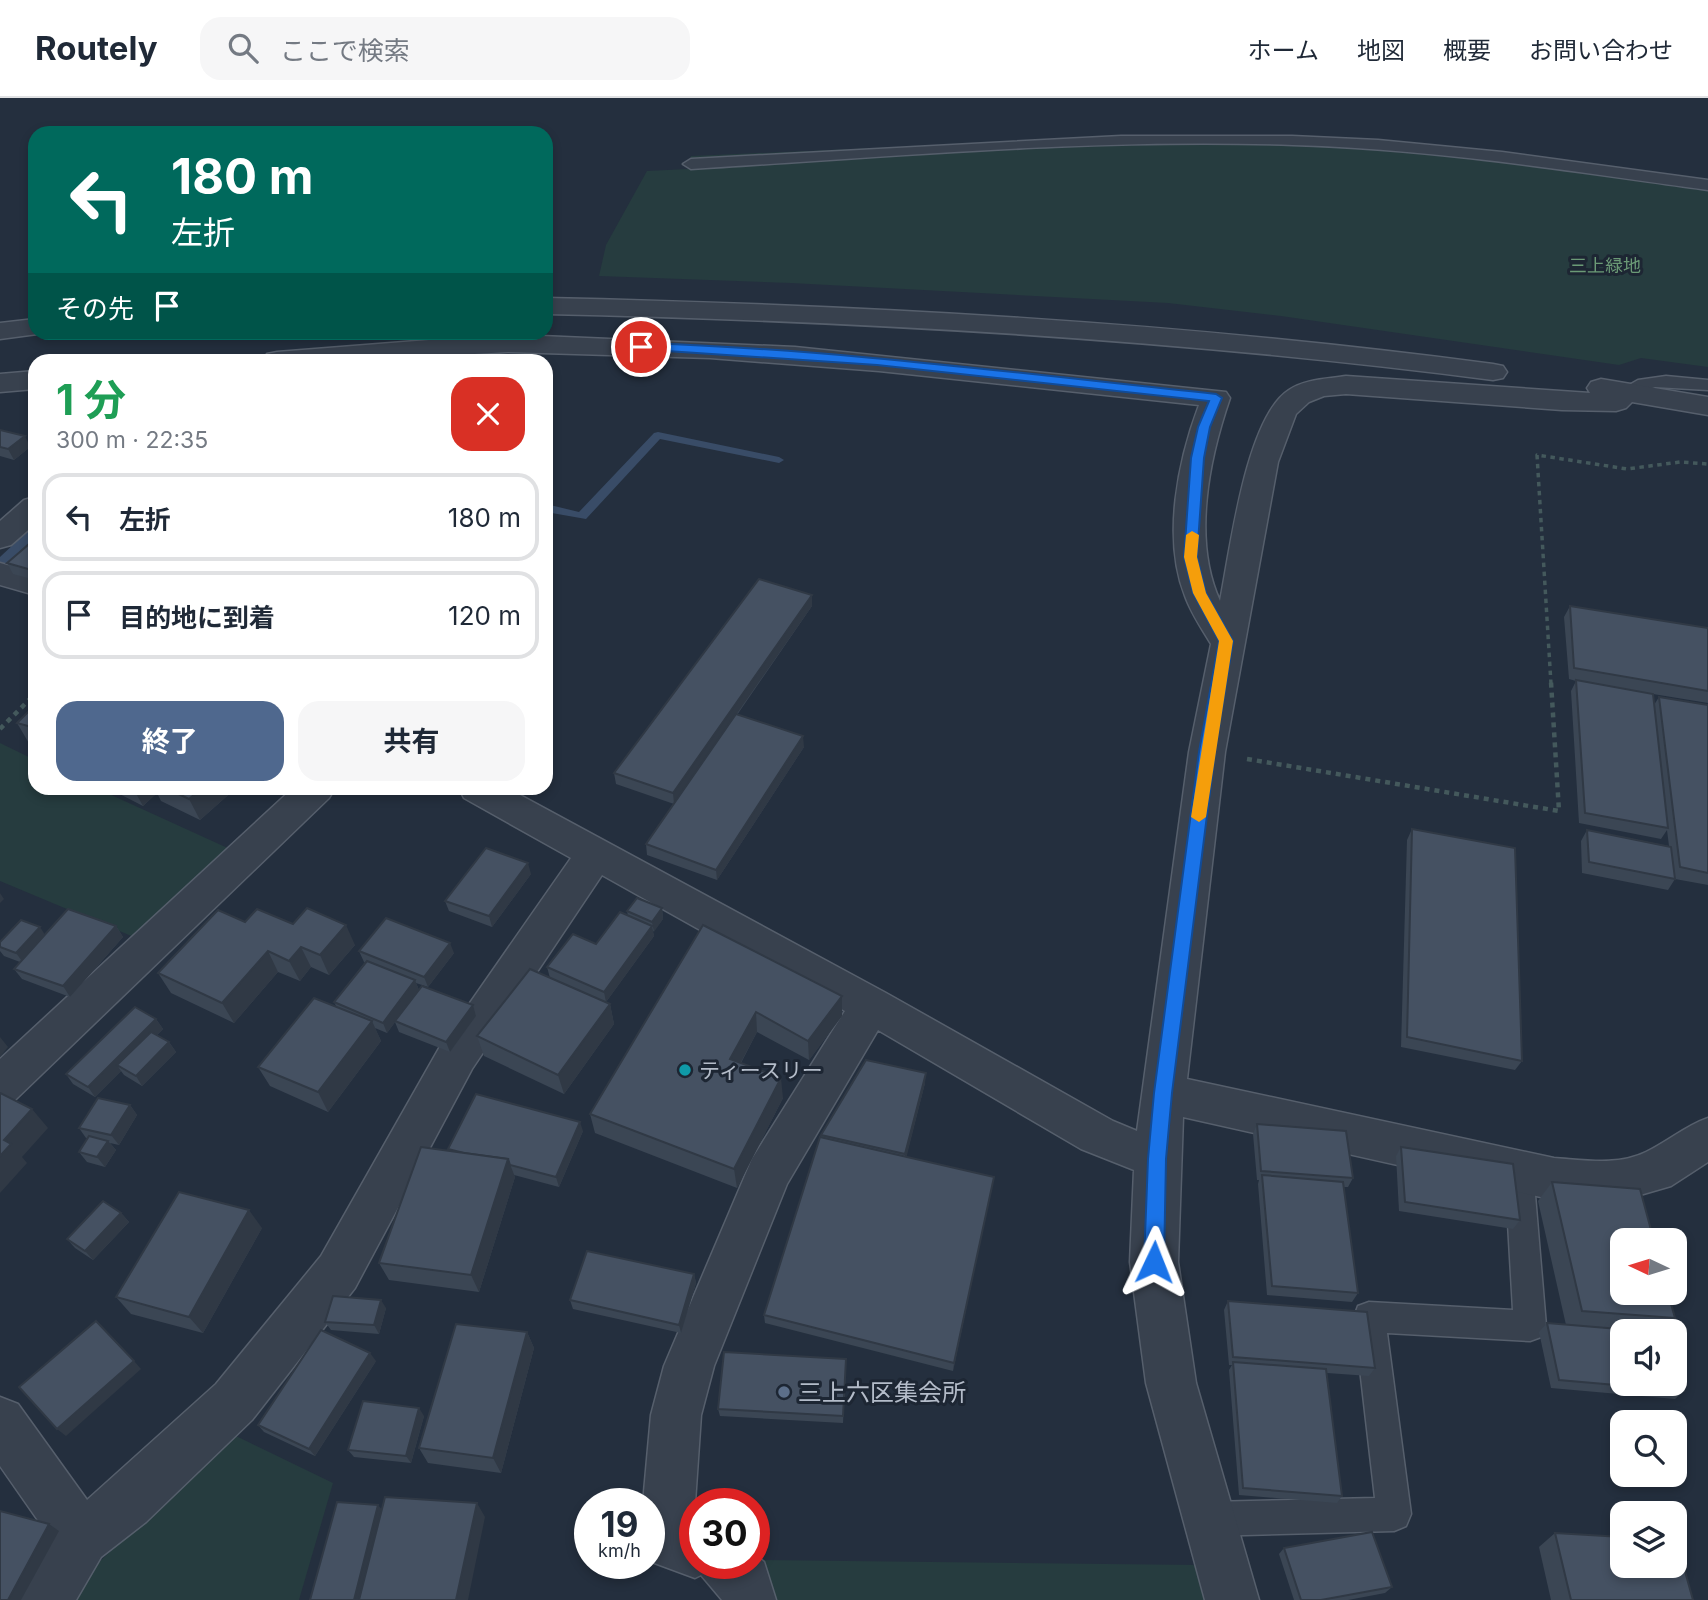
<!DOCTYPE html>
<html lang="ja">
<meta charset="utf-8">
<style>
:root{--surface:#fff;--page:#f6f6f7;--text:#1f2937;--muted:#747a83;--line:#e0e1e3;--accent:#4f688e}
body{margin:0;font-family:Inter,"Noto Sans JP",sans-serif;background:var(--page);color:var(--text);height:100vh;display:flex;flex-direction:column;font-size:26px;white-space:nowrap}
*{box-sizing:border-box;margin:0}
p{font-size:23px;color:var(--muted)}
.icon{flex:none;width:38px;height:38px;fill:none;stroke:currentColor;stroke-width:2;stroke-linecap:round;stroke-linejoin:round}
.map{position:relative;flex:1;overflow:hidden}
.sheet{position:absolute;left:28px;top:256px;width:525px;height:441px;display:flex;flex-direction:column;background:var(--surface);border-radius:21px;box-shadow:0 4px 10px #0003}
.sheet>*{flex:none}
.top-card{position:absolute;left:28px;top:28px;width:525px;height:214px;border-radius:21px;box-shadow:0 4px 10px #0003;background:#00695c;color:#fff;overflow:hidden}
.needle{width:46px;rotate:274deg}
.fabs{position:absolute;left:1610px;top:1130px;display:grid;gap:14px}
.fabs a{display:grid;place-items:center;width:77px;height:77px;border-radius:14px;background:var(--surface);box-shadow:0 4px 10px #0003;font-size:35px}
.speed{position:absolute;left:574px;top:1390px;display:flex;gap:14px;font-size:35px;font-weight:700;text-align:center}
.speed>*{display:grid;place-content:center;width:91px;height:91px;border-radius:50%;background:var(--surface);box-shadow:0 4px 10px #0003;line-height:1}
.speed small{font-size:18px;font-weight:400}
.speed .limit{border:10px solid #d22;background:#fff;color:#111}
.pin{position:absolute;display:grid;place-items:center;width:60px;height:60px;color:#fff;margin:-30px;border:4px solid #fff;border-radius:50%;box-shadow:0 2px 7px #0007}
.me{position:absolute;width:77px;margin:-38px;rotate:2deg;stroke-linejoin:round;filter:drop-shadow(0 0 5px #0008)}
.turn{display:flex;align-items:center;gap:24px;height:147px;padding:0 28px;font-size:32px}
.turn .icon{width:91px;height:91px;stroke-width:2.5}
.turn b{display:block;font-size:49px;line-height:60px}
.then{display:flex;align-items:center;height:66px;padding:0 28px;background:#0003;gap:14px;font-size:26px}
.round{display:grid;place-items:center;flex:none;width:74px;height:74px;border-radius:21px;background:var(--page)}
.headline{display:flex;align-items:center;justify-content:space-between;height:119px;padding:0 28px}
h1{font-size:42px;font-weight:700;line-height:52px;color:#1e9e55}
.cta{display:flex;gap:14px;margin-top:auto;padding:14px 28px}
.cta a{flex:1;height:80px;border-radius:21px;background:var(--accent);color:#fff;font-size:28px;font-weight:700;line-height:80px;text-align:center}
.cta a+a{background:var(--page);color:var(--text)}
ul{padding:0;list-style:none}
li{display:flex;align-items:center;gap:21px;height:88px;margin:0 14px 10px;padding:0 14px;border:4px solid var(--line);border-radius:21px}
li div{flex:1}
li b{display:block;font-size:26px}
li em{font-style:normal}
header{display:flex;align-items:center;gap:42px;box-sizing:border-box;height:98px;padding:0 35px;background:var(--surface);border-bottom:2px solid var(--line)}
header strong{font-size:33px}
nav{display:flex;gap:38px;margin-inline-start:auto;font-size:24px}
.search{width:490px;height:63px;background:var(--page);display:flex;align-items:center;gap:18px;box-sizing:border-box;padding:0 24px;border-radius:21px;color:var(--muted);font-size:26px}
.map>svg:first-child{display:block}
.green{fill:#263c3f}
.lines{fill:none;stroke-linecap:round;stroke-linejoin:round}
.stream{fill:#394c67;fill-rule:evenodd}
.lane-casing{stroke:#565f6c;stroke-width:3}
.street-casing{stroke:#565f6c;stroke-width:3}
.path-far1{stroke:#44595c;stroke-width:3.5;stroke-dasharray:4.5 4.5;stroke-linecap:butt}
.path{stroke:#44595c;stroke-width:4.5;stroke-dasharray:5 5;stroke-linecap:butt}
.lane{fill:#38414e;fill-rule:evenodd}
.street{fill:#38414e;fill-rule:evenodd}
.wall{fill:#3b4654}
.shaded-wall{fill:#303945}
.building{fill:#455162;stroke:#303945;stroke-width:2}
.route{fill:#1a73e8;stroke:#114b97;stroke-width:2}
.slow{fill:#f59e0b}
.culture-dot{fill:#0f9aa8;stroke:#1d2633;stroke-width:2.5}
.service-dot{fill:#5c6f8a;stroke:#1d2633;stroke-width:2.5}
.labels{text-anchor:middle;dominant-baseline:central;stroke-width:6;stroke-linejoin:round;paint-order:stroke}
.far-park-label{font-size:18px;fill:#6b9a76;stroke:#1d2633}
.poi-label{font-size:21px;fill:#b4bcc9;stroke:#1d2633;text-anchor:start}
.near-poi-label{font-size:24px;fill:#b4bcc9;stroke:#1d2633;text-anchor:start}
</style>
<header>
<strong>Routely</strong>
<div class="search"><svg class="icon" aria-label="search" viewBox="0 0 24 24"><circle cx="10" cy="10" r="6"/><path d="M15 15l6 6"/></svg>ここで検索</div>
<nav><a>ホーム</a><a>地図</a><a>概要</a><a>お問い合わせ</a></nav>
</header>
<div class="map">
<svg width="1708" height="1502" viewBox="0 0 1708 1502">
<rect width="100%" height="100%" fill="#242f3e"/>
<g class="green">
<polygon points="1149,38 1230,38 1383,44 1708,83 1708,269 1641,260 1619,267 1281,218 1168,205 791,185 599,178 606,147 647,73 688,71 691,58"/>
<polygon points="0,645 35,662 35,690 96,690 232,752 141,842 0,783"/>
<polygon points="232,1336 333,1385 299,1502 71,1502 93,1470"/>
<polygon points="754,1462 1200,1467 1209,1502 772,1502"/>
</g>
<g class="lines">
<g class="stream">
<polygon points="658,334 779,359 784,362 779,365 660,341 586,421 546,414 546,406 579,414 654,335"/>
<polygon points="35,429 35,439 4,468 0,469 0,459 31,430"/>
</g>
<g class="lane-casing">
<g id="lane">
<path d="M1121 38H1292L1378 42 1502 54 1708 82V92C1570 73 1433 51 1293 47 1092 40 891 59 691 71L683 66 691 61Z"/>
<polygon points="1666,278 1708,282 1708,292 1655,289 1626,299 1617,294 1638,282"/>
<polygon points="1519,1060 1529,1064 1533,1073 1546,1228 1541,1239 1530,1243 1387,1235 1411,1416 1406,1428 1394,1433 1209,1438 1197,1433 1192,1421 1197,1409 1209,1404 1375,1400 1354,1219 1358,1208 1369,1204 1513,1212 1505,1073 1509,1064"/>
</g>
</g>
<g class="street-casing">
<g id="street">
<path d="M546 200C863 207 1178 224 1493 266L1503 268 1507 274 1503 280 1493 282C1178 241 863 223 546 216Z"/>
<polygon points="35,221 35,234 45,235 0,241 0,225"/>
<path d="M541 238 795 249 1226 294 1230 300C1209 361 1192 442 1220 503 1230 453 1246 319 1289 292 1305 281 1327 281 1346 278L1590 295 1587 290 1591 284 1601 281 1708 299V317L1632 304 1626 310 1616 313 1562 312 1346 296 1324 298 1309 304 1296 316 1278 364 1225 654 1187 981 1554 1060C1585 1062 1617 1068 1646 1054 1667 1044 1685 1028 1708 1020V1064L1671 1088 1609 1106 1554 1102 1183 1019 1178 1164 1196 1285 1259 1502H1205L1146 1285 1130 1164 1134 1072 1081 1051 878 932 787 1086 714 1268 701 1317 695 1405V1465H754V1456L764 1464 776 1502H722L701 1477 695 1480 649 1463V1405H643L651 1317 664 1268 752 1061 845 913 602 777 472 971 355 1190 252 1322 146 1424 101 1459 76 1502H18L51 1441 0 1368V1299L18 1306 87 1402 216 1286 321 1158 442 945 571 760 464 700 459 690H507L886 895 1113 1023 1137 1033 1189 654 1211 546C1202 531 1191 515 1185 498 1162 440 1178 363 1199 307L879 273 710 260 508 254 374 262H263L267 256 277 254 442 241Z"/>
<polygon points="35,273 35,291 0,294 0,276"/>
<polygon points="35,399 35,426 11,447 0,450 0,423 24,402"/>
<polygon points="0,465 35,475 35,497 0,487"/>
<polygon points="293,690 335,690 329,700 15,1002 0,1008 0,961"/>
</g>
</g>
<polyline class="path-far1" points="1551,586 1537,357 1627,371 1680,364 1708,366"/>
<g class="path">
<polyline points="0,631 35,596"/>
<polyline points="1247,661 1559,713 1551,584"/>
</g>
<use href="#lane" class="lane"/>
<use href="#street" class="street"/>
</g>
<g class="wall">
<polygon points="0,332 30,349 14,362 0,358"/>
<polygon points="35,441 35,482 13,476 7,465"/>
<polygon points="812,497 812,508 737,617 804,649 717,782 647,757 646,746 674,706 616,686 614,675"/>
<polygon points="1570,508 1708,530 1708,605 1653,596 1654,607 1659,599 1708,607 1708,787 1675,781 1668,792 1582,775 1581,743 1587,732 1669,748 1667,732 1661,741 1579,725 1571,593 1576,583 1569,581 1564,519"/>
<polygon points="35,607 35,648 30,647 17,625"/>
<polygon points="108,690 236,690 200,722 161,703 157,695 143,708"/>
<polygon points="1412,731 1522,963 1515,972 1401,949 1407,742"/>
<polygon points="531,776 492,829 449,813 445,803"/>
<polygon points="662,810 663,821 653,834 654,838 606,904 550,880 547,869 596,846 628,818 627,813"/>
<polygon points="245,824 293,826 355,847 329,877 311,869 300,883 278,874 234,925 171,895 158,875"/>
<polygon points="703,827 842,918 809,962 757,934 741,965 783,1000 737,1090 595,1035 590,1016"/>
<polygon points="116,828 123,839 70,899 22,881 14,871 20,864 4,858 0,853 0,844 45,837"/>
<polygon points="359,853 454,855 428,889 416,885 419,892 473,907 476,918 450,954 399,934 395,924 387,935 375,930 381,943 328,1014 270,988 258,969 336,908 334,904 365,864 364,864"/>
<polygon points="610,906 614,926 564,996 484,958 477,938"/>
<polygon points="156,921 163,931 157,937 169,944 176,954 142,988 124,977 121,973 95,999 73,986 66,976"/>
<polygon points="925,985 906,1059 994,1079 953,1273 765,1225 764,1217 821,1037"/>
<polygon points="130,1007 137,1017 119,1047 110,1045 116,1052 105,1069 87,1064 79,1054 88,1040 86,1040 79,1030"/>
<polygon points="1257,1026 1353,1080 1348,1089 1344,1089 1358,1195 1352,1204 1267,1197 1258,1086 1259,1082 1257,1082 1253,1036"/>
<polygon points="583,1033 559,1089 514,1077 515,1079 479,1194 389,1182 379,1165 449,1053 448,1051"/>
<polygon points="1401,1049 1520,1122 1513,1131 1399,1113 1396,1058"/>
<polygon points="1552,1084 1675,1220 1661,1234 1684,1293 1675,1301 1551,1290 1539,1234 1547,1225 1566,1227 1538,1103"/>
<polygon points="121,1115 129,1124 93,1162 75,1150 67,1141"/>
<polygon points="262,1130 203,1235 131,1216 116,1199"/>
<polygon points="694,1176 696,1185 681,1235 573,1211 570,1202"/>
<polygon points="1228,1203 1375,1270 1369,1278 1327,1275 1342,1398 1337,1405 1239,1397 1229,1272 1232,1267 1229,1267 1224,1212"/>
<polygon points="386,1210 379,1236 331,1232 325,1224"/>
<polygon points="527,1234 534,1250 501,1375 428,1365 419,1350"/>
<polygon points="846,1261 843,1325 720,1318 718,1311"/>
<polygon points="376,1263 315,1358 264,1334 258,1327"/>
<polygon points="424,1318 411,1365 354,1359 348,1352"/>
<polygon points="1555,1435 1693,1502 1551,1502 1539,1449"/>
<polygon points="1284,1450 1392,1489 1385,1495 1348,1502 1294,1502 1279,1456"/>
</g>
<g class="shaded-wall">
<polygon points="25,338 30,349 14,362 8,351"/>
<polygon points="812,497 812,508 674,706 673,695"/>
<polygon points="803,638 804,649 717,782 716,772"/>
<polygon points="133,690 154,690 157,695 143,708"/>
<polygon points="202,690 236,690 200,722 189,701"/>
<polygon points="528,765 531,776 492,829 489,818"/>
<polygon points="0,795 4,801 0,805"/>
<polygon points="662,810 663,821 654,834 652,824"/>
<polygon points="346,827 355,847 329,877 320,857"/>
<polygon points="116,828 123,839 70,899 63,888"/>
<polygon points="652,828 654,838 606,904 604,894"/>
<polygon points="40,829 47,840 24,866 16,855"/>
<polygon points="450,845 454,855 428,889 424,879"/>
<polygon points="301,849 311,869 300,883 289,863"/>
<polygon points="268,853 278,874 234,925 222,905"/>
<polygon points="415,882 419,892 387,935 383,925"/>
<polygon points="842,898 842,918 809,962 808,943"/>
<polygon points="610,906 614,926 564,996 558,977"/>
<polygon points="473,907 476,918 450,954 446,944"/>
<polygon points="756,914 757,934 732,981 730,961"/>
<polygon points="156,921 163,931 123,971 117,967 121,973 95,999 88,989"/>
<polygon points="372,923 381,943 328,1014 318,994"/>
<polygon points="0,939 8,949 0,959"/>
<polygon points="169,944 176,954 142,988 136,978"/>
<polygon points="926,975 925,985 905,1065 905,1056"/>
<polygon points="781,980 783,1000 737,1090 734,1071"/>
<polygon points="130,1007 137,1017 119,1047 111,1037"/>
<polygon points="32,1011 48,1030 22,1059 27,1065 0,1095 0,1058 4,1042"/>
<polygon points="580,1024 583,1033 559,1089 556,1079"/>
<polygon points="108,1043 116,1052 105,1069 97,1059"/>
<polygon points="508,1061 515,1079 479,1194 471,1177"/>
<polygon points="994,1079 992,1088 953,1273 954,1265"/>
<polygon points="249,1112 262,1130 203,1235 189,1219"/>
<polygon points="121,1115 129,1124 93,1162 85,1153"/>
<polygon points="694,1176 696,1185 681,1235 679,1227"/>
<polygon points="381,1202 386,1210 379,1236 374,1227"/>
<polygon points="527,1234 534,1250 501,1375 493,1360"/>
<polygon points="370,1255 376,1263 315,1358 309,1351"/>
<polygon points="134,1263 141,1271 66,1338 57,1331"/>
<polygon points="419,1310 424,1318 411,1365 406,1358"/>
<polygon points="477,1405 485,1419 468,1502 456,1502"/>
<polygon points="378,1407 384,1414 362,1502 354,1502"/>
<polygon points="49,1426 59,1433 21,1502 8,1502"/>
</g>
<g class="building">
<polygon points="0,332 25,338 8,351 0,349"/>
<polygon points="35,441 35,473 7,465"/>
<polygon points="759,481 812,497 673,695 614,675"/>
<polygon points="1570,508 1708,530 1708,593 1574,570"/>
<polygon points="1576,582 1653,596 1668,730 1585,715"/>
<polygon points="1659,599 1708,607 1708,775 1680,769"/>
<polygon points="35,607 35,630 17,625"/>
<polygon points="736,616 803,638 716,772 646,746"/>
<polygon points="166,690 202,690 189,701"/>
<polygon points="1412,731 1515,750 1522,963 1407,939"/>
<polygon points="1587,732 1671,749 1675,781 1589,764"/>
<polygon points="486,750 528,765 489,818 445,803"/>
<polygon points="637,800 662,810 652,824 627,813"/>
<polygon points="307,810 346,827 320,857 301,849 289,863 268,853 222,905 158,875 218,812 245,824 257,811 293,826"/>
<polygon points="68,811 116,828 63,888 14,871"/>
<polygon points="620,814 652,828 604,894 547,869 573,836 596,846"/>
<polygon points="386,820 450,845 424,879 359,853"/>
<polygon points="21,822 40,829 16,855 0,849 0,844"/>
<polygon points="703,827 842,898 808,943 756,914 730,961 781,980 734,1071 590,1016"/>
<polygon points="367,863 415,882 383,925 334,904"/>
<polygon points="530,871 610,906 558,977 477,938"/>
<polygon points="422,888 473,907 446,944 395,923"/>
<polygon points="314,900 372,923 318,994 258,969"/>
<polygon points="135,909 156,921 88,989 66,976"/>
<polygon points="151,934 169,944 136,978 117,967"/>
<polygon points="866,962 926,975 905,1056 821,1037"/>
<polygon points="0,995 32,1011 4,1042 11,1046 0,1058"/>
<polygon points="476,996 580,1024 556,1079 510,1067 508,1061 464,1055 448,1051"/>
<polygon points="98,1000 130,1007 111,1037 79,1030"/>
<polygon points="1257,1026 1346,1033 1353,1080 1261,1073"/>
<polygon points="89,1038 108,1043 97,1059 79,1054"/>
<polygon points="820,1039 994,1079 954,1265 764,1217"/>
<polygon points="421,1049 508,1061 471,1177 379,1165"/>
<polygon points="1401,1049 1513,1066 1520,1122 1405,1104"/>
<polygon points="1262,1077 1343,1084 1358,1195 1272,1188"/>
<polygon points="1552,1084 1640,1091 1654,1143 1622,1143 1622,1195 1668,1195 1675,1220 1582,1213"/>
<polygon points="179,1094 249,1112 189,1219 116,1199"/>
<polygon points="103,1103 121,1115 85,1153 67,1141"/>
<polygon points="587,1153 694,1176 679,1227 570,1202"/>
<polygon points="333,1198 381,1202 374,1227 325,1224"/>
<polygon points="1228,1203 1367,1214 1375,1270 1233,1259"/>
<polygon points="96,1223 134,1263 57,1331 19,1289"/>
<polygon points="1547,1225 1655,1234 1622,1234 1622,1286 1675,1286 1675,1258 1684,1293 1559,1282"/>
<polygon points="456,1226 527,1234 493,1360 419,1350"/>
<polygon points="321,1232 370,1255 309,1351 258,1327"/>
<polygon points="724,1254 846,1261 843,1318 718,1311"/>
<polygon points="1233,1264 1326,1271 1342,1398 1243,1390"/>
<polygon points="363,1303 419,1310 406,1358 348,1352"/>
<polygon points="385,1399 477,1405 456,1502 359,1502"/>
<polygon points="337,1404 378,1407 354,1502 310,1502"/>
<polygon points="0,1413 49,1426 8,1502 0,1502"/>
<polygon points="1372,1434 1392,1489 1321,1502 1301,1502 1284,1450"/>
<polygon points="1555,1435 1622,1439 1622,1468 1675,1468 1675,1441 1676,1441 1693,1502 1571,1502"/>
</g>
<path class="route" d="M641 245C833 251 1025 276 1216 296L1222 300 1210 329 1204 360 1197 459 1206 495 1233 543 1215 654 1172 995 1166 1061 1164 1164 1161 1171 1154 1174 1147 1171 1144 1164 1148 1061 1154 995 1199 654 1219 543 1193 495 1184 459 1191 360 1198 329 1209 303 877 267 637 251 635 249Z"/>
<polygon class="slow" points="1192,433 1199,437 1197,459 1206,495 1233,543 1206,719 1199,724 1191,719 1219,543 1193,495 1184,459 1186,437"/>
<circle class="culture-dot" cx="685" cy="972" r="7"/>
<circle class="service-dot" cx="784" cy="1294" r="7"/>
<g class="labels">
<g class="far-park-label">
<text x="1605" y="167">三上緑地</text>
</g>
<g class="poi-label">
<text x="699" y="972">ティースリー</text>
</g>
<g class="near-poi-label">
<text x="798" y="1294">三上六区集会所</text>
</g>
</g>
</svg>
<div class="fabs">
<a><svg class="needle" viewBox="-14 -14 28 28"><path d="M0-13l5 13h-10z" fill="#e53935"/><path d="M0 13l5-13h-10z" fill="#747a83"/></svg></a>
<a><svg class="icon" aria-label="sound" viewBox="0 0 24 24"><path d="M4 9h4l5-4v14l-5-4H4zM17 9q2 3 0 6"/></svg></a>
<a><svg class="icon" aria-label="search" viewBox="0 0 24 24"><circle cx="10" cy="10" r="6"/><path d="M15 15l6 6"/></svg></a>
<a><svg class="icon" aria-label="layers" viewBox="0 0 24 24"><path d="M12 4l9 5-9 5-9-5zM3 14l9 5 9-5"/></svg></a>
</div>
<div class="speed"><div>19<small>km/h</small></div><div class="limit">30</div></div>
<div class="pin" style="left:641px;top:249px;background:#d93025"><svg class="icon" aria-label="arrive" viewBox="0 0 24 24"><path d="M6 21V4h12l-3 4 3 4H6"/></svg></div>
<svg class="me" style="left:1154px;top:1164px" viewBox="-20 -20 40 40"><path d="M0-17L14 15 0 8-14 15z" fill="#1a73e8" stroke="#fff" stroke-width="4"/></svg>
<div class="top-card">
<div class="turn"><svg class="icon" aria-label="left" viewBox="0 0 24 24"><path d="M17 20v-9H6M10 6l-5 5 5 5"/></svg><div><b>180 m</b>左折</div></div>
<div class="then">その先<svg class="icon" aria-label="arrive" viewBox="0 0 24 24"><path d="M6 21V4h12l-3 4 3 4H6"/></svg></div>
</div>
<section class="sheet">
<div class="headline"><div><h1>1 分</h1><p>300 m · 22:35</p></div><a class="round" style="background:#d93025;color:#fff"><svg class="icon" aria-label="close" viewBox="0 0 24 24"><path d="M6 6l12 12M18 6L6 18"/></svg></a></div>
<ul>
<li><svg class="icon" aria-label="left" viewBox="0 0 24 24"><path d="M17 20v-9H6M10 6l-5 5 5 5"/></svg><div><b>左折</b></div><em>180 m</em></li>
<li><svg class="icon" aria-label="arrive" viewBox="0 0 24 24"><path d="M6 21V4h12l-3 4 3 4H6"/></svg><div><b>目的地に到着</b></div><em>120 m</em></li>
</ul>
<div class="cta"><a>終了</a><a>共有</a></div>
</section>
</div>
